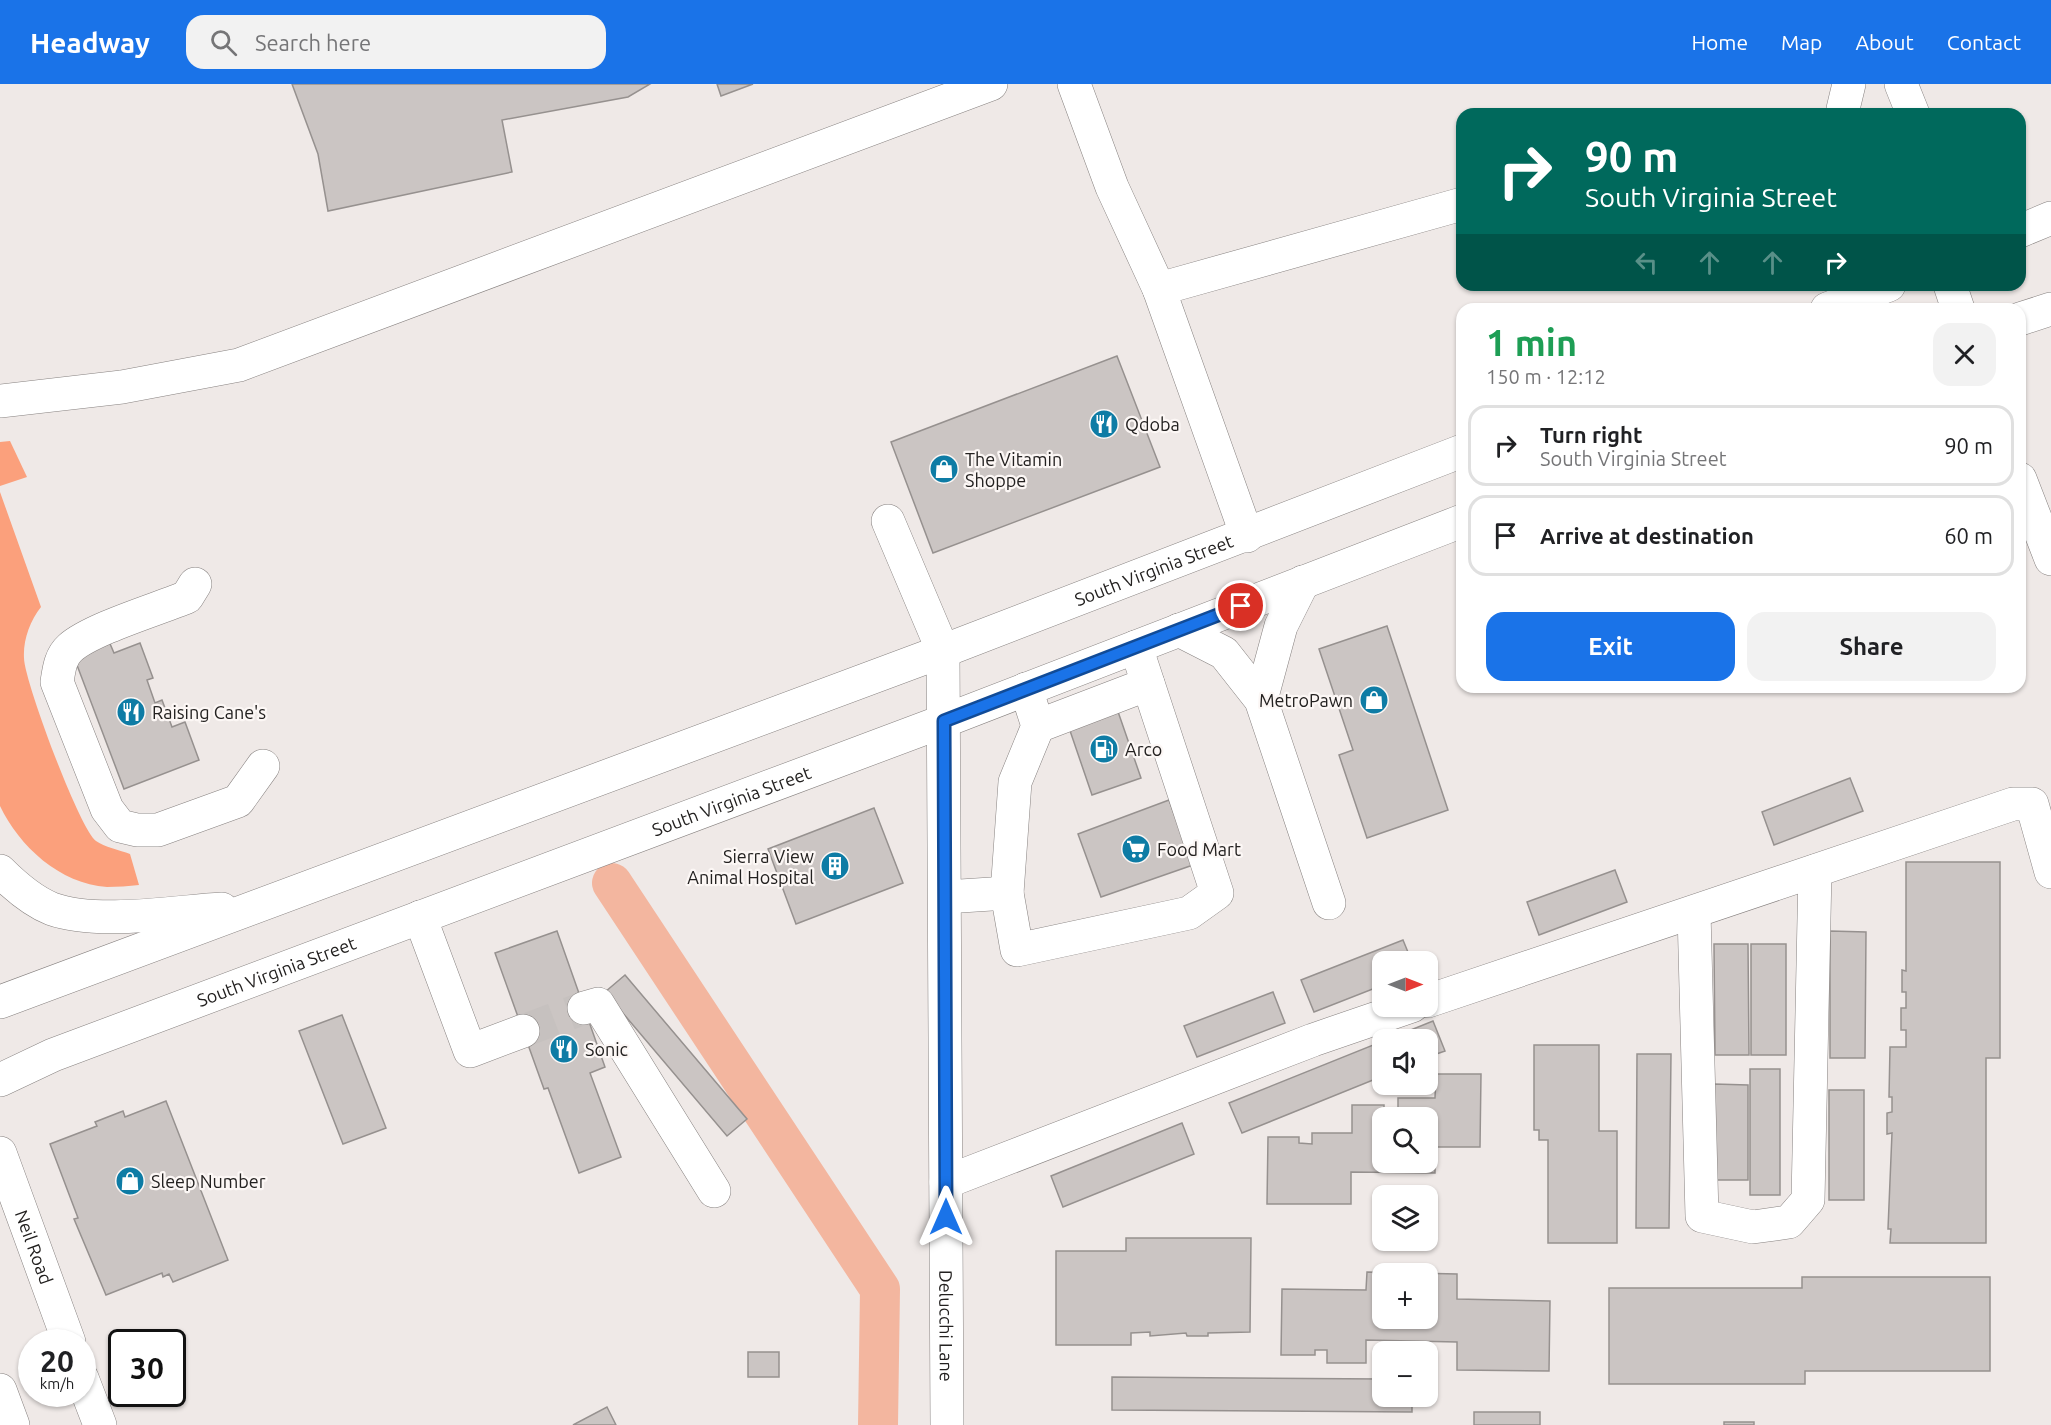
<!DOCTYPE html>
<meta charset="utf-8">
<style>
:root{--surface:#fff;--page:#f2f2f2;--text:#202124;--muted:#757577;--line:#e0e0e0;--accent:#1a73e8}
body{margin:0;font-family:Ubuntu,sans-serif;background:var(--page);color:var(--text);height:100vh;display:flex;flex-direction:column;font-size:22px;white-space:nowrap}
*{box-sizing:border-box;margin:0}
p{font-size:20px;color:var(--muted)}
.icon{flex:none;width:33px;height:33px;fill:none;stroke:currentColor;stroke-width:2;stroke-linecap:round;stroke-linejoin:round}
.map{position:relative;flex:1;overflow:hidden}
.panel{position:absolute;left:1456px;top:219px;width:570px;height:390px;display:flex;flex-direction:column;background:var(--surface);border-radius:18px;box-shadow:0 2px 4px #0004}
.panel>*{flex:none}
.hud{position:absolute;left:1456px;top:24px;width:570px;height:183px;border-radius:18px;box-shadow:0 2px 4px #0004;background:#00695c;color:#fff;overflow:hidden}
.needle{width:39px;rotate:90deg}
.controls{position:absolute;left:1372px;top:867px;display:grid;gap:12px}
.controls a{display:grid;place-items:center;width:66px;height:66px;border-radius:12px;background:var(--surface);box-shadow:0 2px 4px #0004;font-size:30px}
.speed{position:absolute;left:18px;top:1245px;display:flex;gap:12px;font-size:30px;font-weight:700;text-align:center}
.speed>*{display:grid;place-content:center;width:78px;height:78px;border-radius:50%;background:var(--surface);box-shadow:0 2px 4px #0004;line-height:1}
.speed small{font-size:15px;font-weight:400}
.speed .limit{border:3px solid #111;border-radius:9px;background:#fff;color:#111}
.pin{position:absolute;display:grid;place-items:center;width:51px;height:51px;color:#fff;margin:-26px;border:3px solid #fff;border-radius:50%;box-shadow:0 2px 6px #0007}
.me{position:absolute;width:66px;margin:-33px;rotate:0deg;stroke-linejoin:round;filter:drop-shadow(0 0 4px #0008)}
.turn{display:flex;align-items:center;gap:21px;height:126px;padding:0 30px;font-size:27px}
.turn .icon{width:78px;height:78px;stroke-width:2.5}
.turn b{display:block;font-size:42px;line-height:51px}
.lanes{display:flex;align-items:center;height:57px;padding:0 30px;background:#0003;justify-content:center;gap:30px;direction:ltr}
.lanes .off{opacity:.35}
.round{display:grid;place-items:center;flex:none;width:63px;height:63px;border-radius:18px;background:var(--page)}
.summary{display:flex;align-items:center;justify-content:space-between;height:102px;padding:0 30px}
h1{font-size:36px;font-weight:600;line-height:45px;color:#1e9e55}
.cta{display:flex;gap:12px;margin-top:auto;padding:12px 30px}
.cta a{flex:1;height:69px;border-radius:18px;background:var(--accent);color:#fff;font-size:24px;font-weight:600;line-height:69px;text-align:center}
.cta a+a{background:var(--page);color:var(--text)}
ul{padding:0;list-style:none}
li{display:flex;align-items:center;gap:18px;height:81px;margin:0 12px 9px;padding:0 18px;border:3px solid var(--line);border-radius:18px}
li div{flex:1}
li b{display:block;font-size:22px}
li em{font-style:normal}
header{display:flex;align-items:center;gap:36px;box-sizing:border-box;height:84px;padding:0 30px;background:var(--accent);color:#fff}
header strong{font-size:28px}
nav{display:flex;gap:33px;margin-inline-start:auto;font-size:21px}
.search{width:420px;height:54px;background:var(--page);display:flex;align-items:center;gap:15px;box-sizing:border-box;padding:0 21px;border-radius:18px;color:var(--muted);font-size:22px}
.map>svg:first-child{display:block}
.green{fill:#fba07c}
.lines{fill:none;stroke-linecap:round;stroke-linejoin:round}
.canal{stroke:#f3b69f;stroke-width:40}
.building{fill:#cbc5c3;stroke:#96918f;stroke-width:1.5;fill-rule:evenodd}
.minor-tunnel{stroke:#c6c1bf;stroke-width:33;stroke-dasharray:33 16;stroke-linecap:butt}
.minor-casing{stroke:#878280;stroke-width:34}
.major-casing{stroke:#878280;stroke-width:34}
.minor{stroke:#fff;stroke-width:33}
.major{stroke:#fff;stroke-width:33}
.route-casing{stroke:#114b97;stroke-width:15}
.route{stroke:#1a73e8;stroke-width:10}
.labels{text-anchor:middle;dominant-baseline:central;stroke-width:4.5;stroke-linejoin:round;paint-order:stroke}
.poi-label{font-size:18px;fill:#232120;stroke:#fcf7f5;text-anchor:start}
.street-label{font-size:18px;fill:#232120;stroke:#fcf7f5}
</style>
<header>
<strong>Headway</strong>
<div class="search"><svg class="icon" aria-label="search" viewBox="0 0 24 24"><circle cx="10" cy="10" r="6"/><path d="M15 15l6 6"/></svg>Search here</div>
<nav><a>Home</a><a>Map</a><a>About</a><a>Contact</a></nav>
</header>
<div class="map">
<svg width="2051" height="1341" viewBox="0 0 2051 1341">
<rect width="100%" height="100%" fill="#efe9e7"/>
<g class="green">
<polygon points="10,357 27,393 0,402 0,358"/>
<path d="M0 408 41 523C30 537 23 556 24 574 24 596 79 744 96 757 104 763 120 766 130 770L139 801C129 802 117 803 107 803 60 800 19 762 0 722Z"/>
</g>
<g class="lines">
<polyline class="canal" points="612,799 880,1205 878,1341"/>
</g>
<g class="building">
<polygon points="292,0 650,0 628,13 502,36 512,88 328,127 318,70"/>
<polygon points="717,0 753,0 721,12"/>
<polygon points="1117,272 1160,383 933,469 891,358"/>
<polygon points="1387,542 1448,726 1367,754 1339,671 1353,666 1319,565"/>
<polygon points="108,555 114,569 140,559 153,594 147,596 155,619 162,616 172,643 185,638 199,676 124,705 72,568"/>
<polygon points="1115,619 1141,694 1092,711 1066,635"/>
<polygon points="1850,694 1863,727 1774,761 1762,728"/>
<polygon points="1169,716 1193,781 1101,813 1078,750"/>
<polygon points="874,724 903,799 796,840 768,765"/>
<polygon points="1906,778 2000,778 2000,974 1986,974 1986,1159 1890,1159 1891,1145 1888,1145 1892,1049 1887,1050 1887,1029 1892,1028 1892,1013 1889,1013 1890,963 1906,963 1906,946 1901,946 1901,924 1906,924 1906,908 1902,908 1902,886 1906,887"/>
<polygon points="1615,786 1627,818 1539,851 1527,818"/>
<polygon points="557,847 605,983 590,989 621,1073 579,1089 548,1004 544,1005 495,869"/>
<polygon points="1830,847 1866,848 1865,974 1830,974"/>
<polygon points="1403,856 1412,878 1383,878 1383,901 1314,928 1301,896"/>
<polygon points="1714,860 1748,860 1749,971 1715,971"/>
<rect x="1751" y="860" width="35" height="111"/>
<polygon points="625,891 747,1035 727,1052 605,908"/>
<polygon points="1273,908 1285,939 1197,973 1184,942"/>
<polygon points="342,931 386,1044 343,1060 299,947"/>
<polygon points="1433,937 1445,967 1428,973 1428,956 1386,956"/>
<polygon points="1383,957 1383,992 1242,1049 1229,1019"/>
<polygon points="1534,961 1599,961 1599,1047 1617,1047 1617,1159 1548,1159 1548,1056 1539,1056 1539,1046 1534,1046"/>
<polygon points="1637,970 1671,970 1669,1144 1636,1144"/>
<rect x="1750" y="985" width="30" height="126"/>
<path d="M1436 990H1481L1480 1063H1435V1089L1351 1088V1120H1267L1268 1053H1299V1059L1312 1060V1049H1352V1021H1384V1028H1398V1014H1435ZM1383 1034H1428V1078H1383Z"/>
<polygon points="1714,1000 1748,1001 1748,1096 1714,1096"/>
<rect x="1829" y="1006" width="35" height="110"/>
<polygon points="166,1017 228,1176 173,1198 169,1190 163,1193 162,1189 106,1211 74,1135 78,1134 50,1060 97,1042 95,1038 123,1027 125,1033"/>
<polygon points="1182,1039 1194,1070 1063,1123 1051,1092"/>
<polygon points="1126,1154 1251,1154 1250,1248 1208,1249 1208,1252 1187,1252 1186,1249 1150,1252 1150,1248 1131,1249 1131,1261 1056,1261 1056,1167 1126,1167"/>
<path d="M1367 1188 1457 1190V1215L1550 1217 1549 1287 1457 1286V1258L1366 1256V1279H1327V1266H1315V1271H1281L1282 1205 1366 1206ZM1383 1190H1428V1234H1383Z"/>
<polygon points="1802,1193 1990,1193 1990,1287 1805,1287 1805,1300 1609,1300 1609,1204 1802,1204"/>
<rect x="748" y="1268" width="31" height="25"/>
<polygon points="1112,1293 1383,1295 1383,1312 1412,1312 1412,1328 1112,1326"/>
<polygon points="607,1323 616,1341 573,1341"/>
<rect x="1474" y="1328" width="66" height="13"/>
<rect x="1724" y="1338" width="30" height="3"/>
</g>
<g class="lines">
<polyline class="minor-tunnel" points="523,947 584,924"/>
<g class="minor-casing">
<g id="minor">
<polyline points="1074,0 1112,103 1159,205 1247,452"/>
<polyline points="1901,0 1913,30"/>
<polyline points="1845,30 1843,25 1849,0"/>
<polyline points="1950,201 1958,225"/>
<polyline points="1159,205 1462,120"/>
<polyline points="0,317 122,303 239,281 991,0"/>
<polyline points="2020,395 2051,475"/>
<path id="s1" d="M888 437 943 567 947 1341"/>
<path d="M195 500 187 513C158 525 91 545 70 564 60 573 59 586 57 598L107 725 120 742 137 746H158L238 717 263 682"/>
<polyline points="1179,546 1224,569 1261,616 1329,819"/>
<polyline points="1261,616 1281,542 1303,498"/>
<polyline points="1038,642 1148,600"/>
<polyline points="1007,809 1015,698 1038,642 1026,605"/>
<polyline points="945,813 1007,809 1017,866 1189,829 1217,809 1136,563"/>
<polyline points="1694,828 1702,1132 1753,1143 1789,1138 1808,1116 1815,787"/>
<polyline points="420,833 470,967 523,947"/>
<polyline points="1428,917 2013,720 2032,720 2051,788"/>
<polyline points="584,924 598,920 714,1107"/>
<path id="s2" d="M0 1069 69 1258"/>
<polyline points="946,1098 1313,956 1412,922"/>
<polyline points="82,1294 100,1341"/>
<polyline points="0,1306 13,1341"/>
</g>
</g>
<g class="major-casing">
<g id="major">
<polyline points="2020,147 2051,134"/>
<polyline points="1827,225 1889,201"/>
<polyline points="2020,235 2051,225"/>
<path d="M0 787C15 802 32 817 52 825 97 841 173 828 222 825"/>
<path id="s3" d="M0 918 943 567 1462 367"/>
<path id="s4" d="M0 996 53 971 944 637 1462 437"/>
</g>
</g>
<use href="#minor" class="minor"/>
<use href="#major" class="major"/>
</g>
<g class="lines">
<g class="route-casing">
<polyline id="route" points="946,1133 944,637 1241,522"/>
</g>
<use href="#route" class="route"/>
</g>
<defs>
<g id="restaurant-disc" transform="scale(1.5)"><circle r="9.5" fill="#0e7ca5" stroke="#fcf7f5"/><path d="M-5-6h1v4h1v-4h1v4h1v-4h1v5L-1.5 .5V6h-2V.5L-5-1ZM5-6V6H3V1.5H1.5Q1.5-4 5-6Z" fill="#fff"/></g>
<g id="shop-disc" transform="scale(1.5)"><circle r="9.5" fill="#0e7ca5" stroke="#fcf7f5"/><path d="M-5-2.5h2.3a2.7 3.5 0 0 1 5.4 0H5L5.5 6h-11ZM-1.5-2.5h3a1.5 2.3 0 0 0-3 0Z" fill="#fff"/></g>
<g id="fuel-disc" transform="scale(1.5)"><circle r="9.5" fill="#0e7ca5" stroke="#fcf7f5"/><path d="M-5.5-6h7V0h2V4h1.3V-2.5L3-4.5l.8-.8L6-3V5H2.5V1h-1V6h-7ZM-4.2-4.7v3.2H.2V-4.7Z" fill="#fff"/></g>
<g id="supermarket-disc" transform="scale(1.5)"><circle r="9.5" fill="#0e7ca5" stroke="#fcf7f5"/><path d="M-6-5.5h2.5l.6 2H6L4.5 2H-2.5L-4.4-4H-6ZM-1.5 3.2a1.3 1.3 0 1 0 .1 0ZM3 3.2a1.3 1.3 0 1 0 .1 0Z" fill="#fff"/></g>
<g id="building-disc" transform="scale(1.5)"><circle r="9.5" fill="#0e7ca5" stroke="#fcf7f5"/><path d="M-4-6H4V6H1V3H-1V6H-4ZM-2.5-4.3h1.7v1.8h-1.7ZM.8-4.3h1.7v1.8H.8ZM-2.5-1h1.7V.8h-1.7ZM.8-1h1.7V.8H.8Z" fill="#fff"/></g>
</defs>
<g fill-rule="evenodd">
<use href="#restaurant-disc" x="1104" y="340"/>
<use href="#shop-disc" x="944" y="385"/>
<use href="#shop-disc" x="1374" y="616"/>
<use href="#restaurant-disc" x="131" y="628"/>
<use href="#fuel-disc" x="1104" y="665"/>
<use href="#supermarket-disc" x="1136" y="765"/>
<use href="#building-disc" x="835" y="782"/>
<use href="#restaurant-disc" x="564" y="965"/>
<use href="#shop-disc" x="130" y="1097"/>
</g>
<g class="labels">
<g class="poi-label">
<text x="1125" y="340">Qdoba</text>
<text x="965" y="375">The Vitamin<tspan x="965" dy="21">Shoppe</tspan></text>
<text x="1353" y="616" text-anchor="end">MetroPawn</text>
<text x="152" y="628">Raising Cane's</text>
<text x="1125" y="665">Arco</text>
<text x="1157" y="765">Food Mart</text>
<text x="814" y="772" text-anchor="end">Sierra View<tspan x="814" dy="21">Animal Hospital</tspan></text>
<text x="585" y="965">Sonic</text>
<text x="151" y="1097">Sleep Number</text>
</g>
<g class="street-label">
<text stroke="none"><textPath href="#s3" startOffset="1232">South Virginia Street</textPath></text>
<text stroke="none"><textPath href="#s4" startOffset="783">South Virginia Street</textPath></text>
<text stroke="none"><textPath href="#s4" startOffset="297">South Virginia Street</textPath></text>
<text stroke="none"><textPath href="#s2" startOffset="100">Neil Road</textPath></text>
<text stroke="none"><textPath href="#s1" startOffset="816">Delucchi Lane</textPath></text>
</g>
</g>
</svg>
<div class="controls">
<a><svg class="needle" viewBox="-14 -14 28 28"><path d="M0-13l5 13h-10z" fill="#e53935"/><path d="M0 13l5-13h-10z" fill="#757577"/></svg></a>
<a><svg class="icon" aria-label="sound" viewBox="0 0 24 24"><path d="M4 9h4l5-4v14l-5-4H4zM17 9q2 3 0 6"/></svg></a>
<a><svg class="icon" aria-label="search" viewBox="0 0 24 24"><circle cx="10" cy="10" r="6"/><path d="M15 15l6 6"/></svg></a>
<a><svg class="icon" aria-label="layers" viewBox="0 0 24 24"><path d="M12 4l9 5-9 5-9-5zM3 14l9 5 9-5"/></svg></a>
<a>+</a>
<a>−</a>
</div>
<div class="speed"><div>20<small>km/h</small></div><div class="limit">30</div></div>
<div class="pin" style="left:1241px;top:522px;background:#d93025"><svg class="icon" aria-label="arrive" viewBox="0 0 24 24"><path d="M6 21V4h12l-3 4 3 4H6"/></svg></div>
<svg class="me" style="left:946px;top:1133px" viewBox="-20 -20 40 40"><path d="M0-17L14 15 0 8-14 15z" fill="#1a73e8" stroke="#fff" stroke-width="4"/></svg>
<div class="hud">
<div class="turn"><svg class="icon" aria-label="right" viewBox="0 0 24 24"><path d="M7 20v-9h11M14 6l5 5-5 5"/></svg><div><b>90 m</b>South Virginia Street</div></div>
<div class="lanes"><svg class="icon off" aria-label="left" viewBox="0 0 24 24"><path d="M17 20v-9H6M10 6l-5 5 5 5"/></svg><svg class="icon off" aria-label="ahead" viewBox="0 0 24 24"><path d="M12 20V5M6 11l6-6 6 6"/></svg><svg class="icon off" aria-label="ahead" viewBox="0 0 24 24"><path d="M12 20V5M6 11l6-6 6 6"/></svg><svg class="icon" aria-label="right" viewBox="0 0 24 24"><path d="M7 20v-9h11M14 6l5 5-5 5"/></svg></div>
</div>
<section class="panel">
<div class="summary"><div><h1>1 min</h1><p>150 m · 12:12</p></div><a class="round"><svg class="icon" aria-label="close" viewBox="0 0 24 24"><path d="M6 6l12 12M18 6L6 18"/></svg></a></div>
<ul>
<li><svg class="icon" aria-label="right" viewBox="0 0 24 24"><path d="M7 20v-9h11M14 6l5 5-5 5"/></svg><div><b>Turn right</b><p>South Virginia Street</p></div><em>90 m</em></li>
<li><svg class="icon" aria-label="arrive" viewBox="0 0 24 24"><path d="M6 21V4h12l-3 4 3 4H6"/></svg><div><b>Arrive at destination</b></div><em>60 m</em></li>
</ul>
<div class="cta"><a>Exit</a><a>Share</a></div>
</section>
</div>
